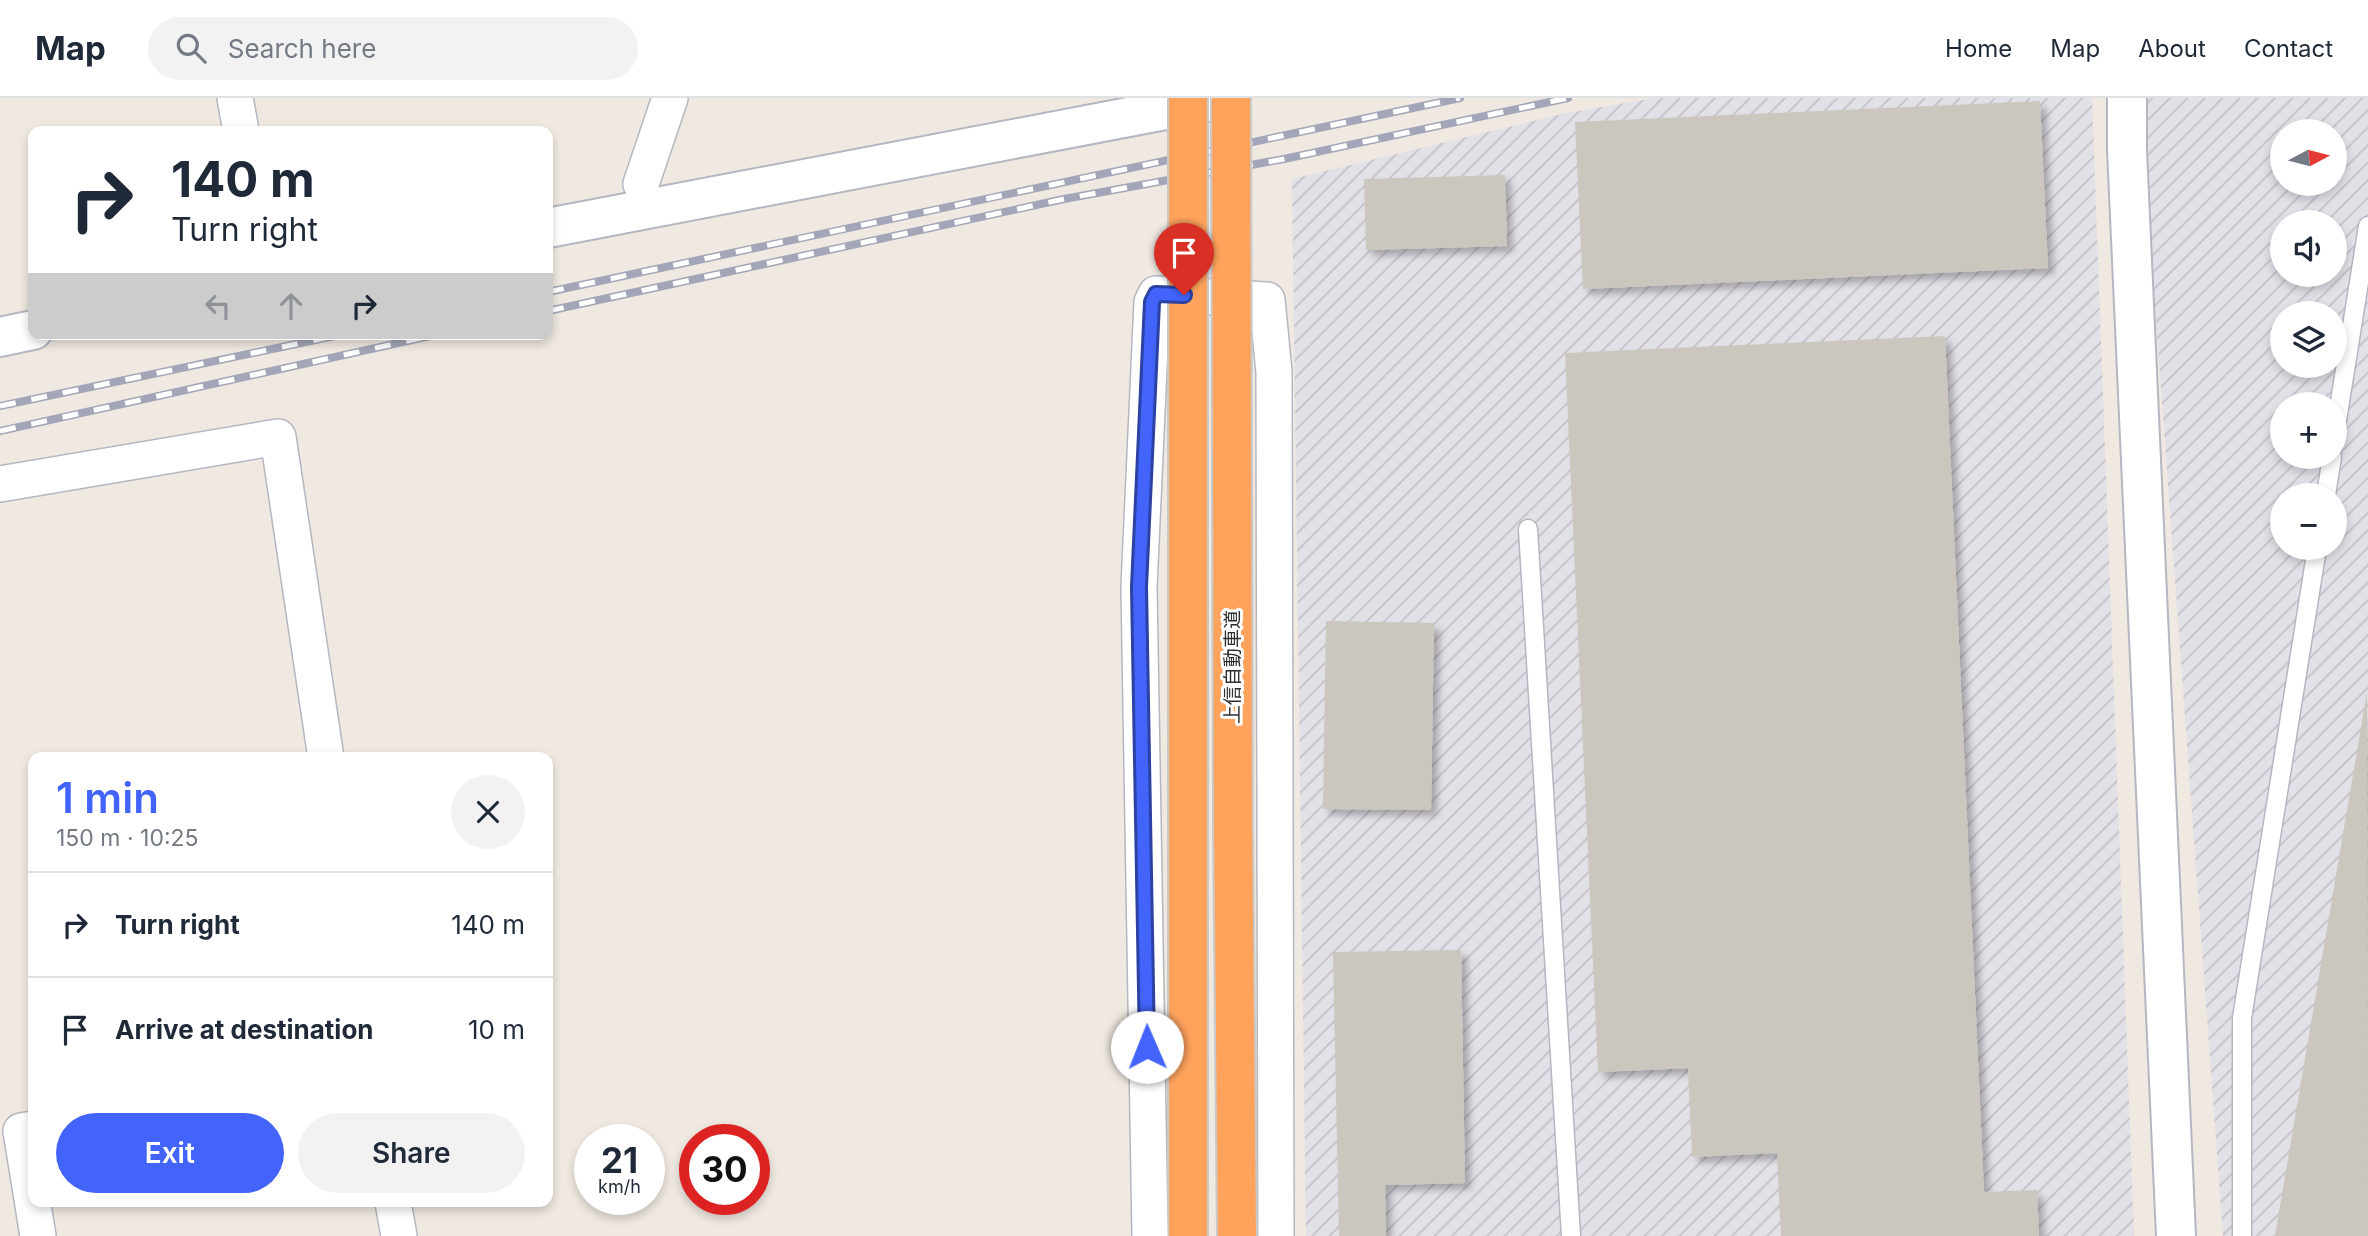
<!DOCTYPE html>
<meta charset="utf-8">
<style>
:root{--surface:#fff;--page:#f2f2f3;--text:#1f2937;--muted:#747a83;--line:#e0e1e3;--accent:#4264fb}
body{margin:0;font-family:Inter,"Noto Sans JP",sans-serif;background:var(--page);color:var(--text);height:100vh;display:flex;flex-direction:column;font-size:26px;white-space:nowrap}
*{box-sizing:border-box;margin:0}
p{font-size:23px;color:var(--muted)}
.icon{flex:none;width:38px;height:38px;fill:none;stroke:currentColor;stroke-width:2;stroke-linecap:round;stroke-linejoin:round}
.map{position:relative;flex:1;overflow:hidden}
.side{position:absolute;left:28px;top:654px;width:525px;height:455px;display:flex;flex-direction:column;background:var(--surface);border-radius:14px;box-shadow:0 4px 10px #0003}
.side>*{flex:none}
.banner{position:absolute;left:28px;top:28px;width:525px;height:214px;border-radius:14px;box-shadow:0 4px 10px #0003;background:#fff;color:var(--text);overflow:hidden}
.needle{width:46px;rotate:83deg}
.fabs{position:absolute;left:2270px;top:21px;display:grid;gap:14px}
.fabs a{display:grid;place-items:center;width:77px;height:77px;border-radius:50%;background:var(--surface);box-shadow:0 4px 10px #0003;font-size:35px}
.speed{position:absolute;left:574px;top:1026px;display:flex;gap:14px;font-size:35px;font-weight:700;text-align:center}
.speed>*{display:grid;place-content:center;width:91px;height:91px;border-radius:50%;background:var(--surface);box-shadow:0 4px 10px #0003;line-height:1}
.speed small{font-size:18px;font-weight:400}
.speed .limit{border:10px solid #d22;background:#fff;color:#111}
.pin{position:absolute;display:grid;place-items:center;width:60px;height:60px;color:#fff;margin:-72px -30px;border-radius:50% 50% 50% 0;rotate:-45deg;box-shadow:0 0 7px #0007}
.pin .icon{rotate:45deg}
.me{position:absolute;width:77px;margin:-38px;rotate:359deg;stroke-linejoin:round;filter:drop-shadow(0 0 5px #0008)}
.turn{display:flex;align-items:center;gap:24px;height:147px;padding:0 28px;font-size:32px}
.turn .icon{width:91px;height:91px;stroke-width:2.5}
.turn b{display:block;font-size:49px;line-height:60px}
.lanes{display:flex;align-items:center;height:66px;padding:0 28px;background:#0003;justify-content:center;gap:35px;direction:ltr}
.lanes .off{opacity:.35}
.round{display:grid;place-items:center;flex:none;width:74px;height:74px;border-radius:37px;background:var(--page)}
.overview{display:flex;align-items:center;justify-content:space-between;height:119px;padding:0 28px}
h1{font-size:42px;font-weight:600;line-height:52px;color:var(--accent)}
.button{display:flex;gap:14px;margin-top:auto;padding:14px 28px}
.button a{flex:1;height:80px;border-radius:42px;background:var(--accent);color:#fff;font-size:28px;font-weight:600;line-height:80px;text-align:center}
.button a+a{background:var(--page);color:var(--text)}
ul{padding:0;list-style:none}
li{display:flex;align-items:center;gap:21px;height:105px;padding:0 28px;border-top:2px solid var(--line)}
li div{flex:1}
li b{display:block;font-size:26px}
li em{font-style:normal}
header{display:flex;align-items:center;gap:42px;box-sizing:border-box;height:98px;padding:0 35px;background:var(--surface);border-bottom:2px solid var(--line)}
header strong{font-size:33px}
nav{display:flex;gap:38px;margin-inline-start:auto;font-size:24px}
.search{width:490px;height:63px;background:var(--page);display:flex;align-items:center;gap:18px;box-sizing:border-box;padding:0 24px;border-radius:38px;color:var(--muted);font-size:26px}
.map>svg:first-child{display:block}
.industrial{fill:url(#industrial-furrows);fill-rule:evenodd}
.building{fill:#cbc7bf;filter:url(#shadow)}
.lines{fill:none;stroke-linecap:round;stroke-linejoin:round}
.lane-casing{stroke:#b4b7c1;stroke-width:21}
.street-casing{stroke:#b4b7c1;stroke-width:38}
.secondary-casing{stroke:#b4b7c1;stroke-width:42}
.highway-casing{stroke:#c9c9c9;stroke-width:42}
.lane{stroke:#fff;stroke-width:18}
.street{stroke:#fff;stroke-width:35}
.secondary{stroke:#fff;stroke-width:38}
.highway{stroke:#ffa35c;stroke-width:38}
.rail-casing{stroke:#a3a6b8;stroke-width:8}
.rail{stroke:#fff;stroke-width:5;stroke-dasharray:16;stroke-linecap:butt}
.highway-bridge-casing{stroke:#c9c9c9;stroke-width:42;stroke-linecap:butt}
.highway-bridge{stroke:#ffa35c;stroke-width:38}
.route-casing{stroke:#2b41a3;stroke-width:18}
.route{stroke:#4264fb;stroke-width:12}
.labels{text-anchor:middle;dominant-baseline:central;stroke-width:6;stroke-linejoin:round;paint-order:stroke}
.street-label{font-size:19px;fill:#2e2e2e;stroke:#fff}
</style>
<header>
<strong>Map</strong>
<div class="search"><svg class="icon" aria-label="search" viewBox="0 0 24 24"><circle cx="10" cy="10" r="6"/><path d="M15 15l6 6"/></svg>Search here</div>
<nav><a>Home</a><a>Map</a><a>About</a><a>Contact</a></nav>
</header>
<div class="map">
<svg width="2368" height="1138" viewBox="0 0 2368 1138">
<defs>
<pattern id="industrial-furrows" width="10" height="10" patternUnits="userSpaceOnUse" patternTransform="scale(1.75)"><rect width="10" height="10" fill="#e3e1e8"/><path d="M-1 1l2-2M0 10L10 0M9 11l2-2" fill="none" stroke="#c3c1c7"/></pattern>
<filter id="shadow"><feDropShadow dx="6" dy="6" stdDeviation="3.5" flood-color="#0004"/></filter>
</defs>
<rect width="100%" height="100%" fill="#efe9e1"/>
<g class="industrial">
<polygon points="1655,0 2092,0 2134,1138 1306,1138 1292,81 1566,15"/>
<path d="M2148 0H2368V1138H2223L2144 59ZM2282 33H2334V86H2282ZM2282 124H2334V177H2282ZM2282 215H2334V268H2282ZM2282 306H2334V359H2282ZM2282 397H2334V450H2282Z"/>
</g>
<g class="building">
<polygon points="2040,3 2048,170 1583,191 1575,24"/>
<polygon points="1505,77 1507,148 1366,152 1364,81"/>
<polygon points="1945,238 1984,1094 2037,1092 2039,1138 1781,1138 1777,1055 1692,1059 1688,970 1598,974 1565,255"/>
<polygon points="1326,523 1434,525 1431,712 1323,711"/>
<polygon points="2367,594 2368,1138 2275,1138"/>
<polygon points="1461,852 1465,1085 1385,1087 1386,1138 1339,1138 1333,854"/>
</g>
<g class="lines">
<g class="lane-casing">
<g id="lane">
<polyline points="2334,341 2368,128"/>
<polyline points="2326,397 2332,359"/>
<polyline points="1528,431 1571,1138"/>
<polyline points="2242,1138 2242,920 2317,450"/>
</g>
</g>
<g class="street-casing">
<g id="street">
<polyline points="235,0 241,33"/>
<polyline points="641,86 670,0"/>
<polyline points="0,386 278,339 326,660"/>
<polyline points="33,1031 21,1033 38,1138"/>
<polyline points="393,1104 399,1138"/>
<polyline points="1150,1138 1139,489 1152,204 1156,196 1267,202 1274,274 1276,1138"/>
</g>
</g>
<g class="secondary-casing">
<g id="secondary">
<polyline points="2127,0 2127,52 2176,1138"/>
<polyline points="548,130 1228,0"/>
<polyline points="0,239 33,232"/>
</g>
</g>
<g class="highway-casing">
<g id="highway">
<polyline points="1188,725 1188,1138"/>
<polyline points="1233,725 1237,1138"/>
</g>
</g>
<use href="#lane" class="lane"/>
<use href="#street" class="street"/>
<use href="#secondary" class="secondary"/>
<use href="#highway" class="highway"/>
<g class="rail-casing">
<g id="rail">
<polyline points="548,194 1460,0"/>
<polyline points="548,213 1064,101 1284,61 1568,0"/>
<polyline points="0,308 344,236"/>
<polyline points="0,333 439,236"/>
</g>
</g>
<use href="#rail" class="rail"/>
<g class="highway-bridge-casing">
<g id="highway-bridge">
<polyline points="1231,0 1233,725"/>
<polyline points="1188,725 1188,0"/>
</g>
</g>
<use href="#highway-bridge" class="highway-bridge"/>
</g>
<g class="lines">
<g class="route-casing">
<polyline id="route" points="1147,949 1139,489 1152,204 1156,196 1184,197"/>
</g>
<use href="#route" class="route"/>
</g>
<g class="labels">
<g class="street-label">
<text transform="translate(1232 569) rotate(-90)">上信自動車道</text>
</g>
</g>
</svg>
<div class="fabs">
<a><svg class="needle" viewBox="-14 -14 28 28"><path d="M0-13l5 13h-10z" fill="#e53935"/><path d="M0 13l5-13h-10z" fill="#747a83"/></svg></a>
<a><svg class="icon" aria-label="sound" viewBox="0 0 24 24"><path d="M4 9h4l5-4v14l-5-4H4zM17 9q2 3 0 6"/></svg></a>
<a><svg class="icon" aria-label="layers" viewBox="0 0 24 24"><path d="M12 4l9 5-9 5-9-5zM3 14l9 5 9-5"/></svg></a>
<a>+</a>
<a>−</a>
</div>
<div class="speed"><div>21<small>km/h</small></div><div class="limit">30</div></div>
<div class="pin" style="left:1184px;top:197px;background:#d93025"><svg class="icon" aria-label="arrive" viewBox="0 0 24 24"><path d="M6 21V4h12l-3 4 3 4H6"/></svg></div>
<svg class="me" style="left:1147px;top:949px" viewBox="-20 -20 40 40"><circle r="19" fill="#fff"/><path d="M0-13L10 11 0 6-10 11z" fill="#4264fb"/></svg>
<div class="banner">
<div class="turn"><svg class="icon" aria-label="right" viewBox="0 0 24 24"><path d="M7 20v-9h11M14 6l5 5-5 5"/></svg><div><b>140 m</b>Turn right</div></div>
<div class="lanes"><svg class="icon off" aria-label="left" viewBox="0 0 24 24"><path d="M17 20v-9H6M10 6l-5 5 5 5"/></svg><svg class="icon off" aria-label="ahead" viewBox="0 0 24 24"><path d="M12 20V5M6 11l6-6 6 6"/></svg><svg class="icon" aria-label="right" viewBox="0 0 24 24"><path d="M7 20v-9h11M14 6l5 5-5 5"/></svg></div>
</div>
<section class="side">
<div class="overview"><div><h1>1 min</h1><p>150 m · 10:25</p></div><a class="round"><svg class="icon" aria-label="close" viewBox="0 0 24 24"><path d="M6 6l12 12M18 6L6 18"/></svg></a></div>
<ul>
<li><svg class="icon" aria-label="right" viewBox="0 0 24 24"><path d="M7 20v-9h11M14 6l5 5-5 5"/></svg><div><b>Turn right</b></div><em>140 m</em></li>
<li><svg class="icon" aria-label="arrive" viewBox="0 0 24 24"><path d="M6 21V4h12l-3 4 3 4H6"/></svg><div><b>Arrive at destination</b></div><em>10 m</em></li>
</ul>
<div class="button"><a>Exit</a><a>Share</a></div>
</section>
</div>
